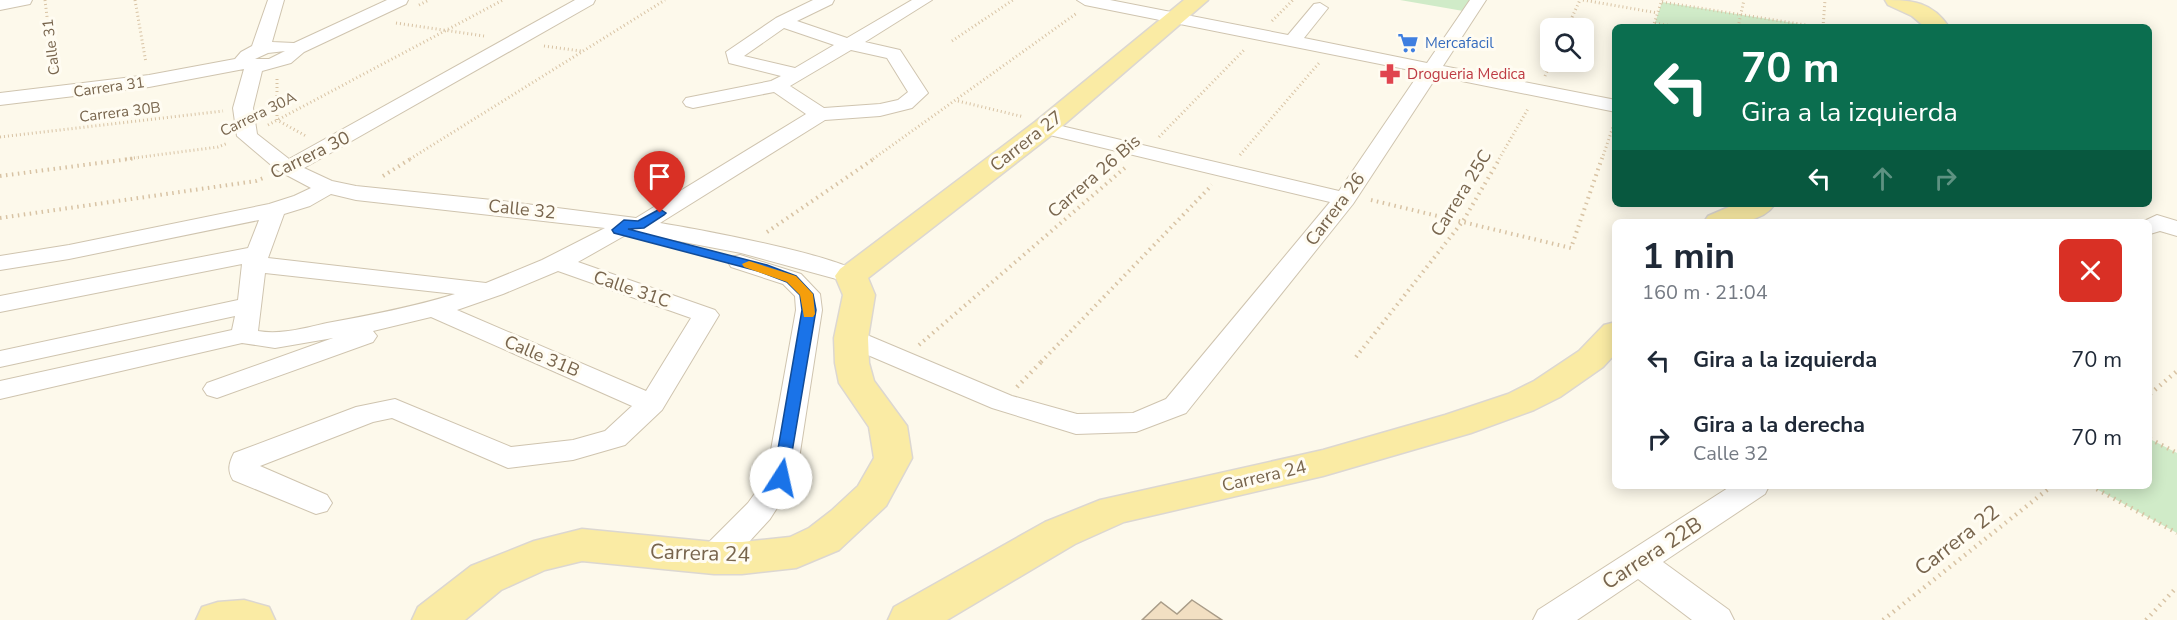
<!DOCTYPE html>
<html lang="es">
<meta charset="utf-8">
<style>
:root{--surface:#fff;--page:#f6f6f7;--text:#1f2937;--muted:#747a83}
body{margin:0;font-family:"Nunito Sans",sans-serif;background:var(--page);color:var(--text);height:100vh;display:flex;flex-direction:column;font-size:22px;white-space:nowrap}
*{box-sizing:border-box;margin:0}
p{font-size:20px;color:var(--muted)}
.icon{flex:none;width:33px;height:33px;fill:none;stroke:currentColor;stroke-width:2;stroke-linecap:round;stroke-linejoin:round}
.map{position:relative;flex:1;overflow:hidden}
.side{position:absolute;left:1612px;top:219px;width:540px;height:270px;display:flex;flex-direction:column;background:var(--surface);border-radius:9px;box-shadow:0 3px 15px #0003}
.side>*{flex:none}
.banner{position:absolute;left:1612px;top:24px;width:540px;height:183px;border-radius:9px;box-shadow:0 3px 15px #0003;background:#0b6e4f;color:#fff;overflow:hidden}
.controls{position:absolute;left:1540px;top:18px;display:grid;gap:12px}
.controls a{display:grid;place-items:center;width:54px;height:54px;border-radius:9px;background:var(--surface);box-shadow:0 3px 15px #0003;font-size:30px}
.pin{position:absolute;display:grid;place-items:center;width:51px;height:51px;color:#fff;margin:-62px -26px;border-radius:50% 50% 50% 0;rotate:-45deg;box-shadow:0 0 6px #0007}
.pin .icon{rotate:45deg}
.me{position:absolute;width:66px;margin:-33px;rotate:10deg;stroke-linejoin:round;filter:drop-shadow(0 0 4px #0008)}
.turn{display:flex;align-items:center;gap:21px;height:126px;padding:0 30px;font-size:27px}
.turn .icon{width:78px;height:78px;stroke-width:2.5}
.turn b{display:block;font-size:42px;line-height:51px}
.lanes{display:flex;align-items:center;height:57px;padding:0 30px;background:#0003;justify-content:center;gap:30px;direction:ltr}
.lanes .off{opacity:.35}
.round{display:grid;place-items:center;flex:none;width:63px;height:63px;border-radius:9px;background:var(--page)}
.summary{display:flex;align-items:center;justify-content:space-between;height:102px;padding:0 30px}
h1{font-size:36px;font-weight:700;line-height:45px}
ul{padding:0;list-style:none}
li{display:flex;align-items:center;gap:18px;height:78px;padding:0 30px}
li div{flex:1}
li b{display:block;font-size:22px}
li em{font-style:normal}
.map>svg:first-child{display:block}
.green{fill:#d0ebc8}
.building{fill:#f2dfc2;stroke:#a99c88;stroke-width:1.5}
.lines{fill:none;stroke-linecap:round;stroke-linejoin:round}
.minor-casing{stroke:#cfc4af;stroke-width:2}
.major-casing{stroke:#dcd7d1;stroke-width:3}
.path-far2{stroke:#d8c3a4;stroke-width:3;stroke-dasharray:1 3;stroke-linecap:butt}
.path-far1{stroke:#d8c3a4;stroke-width:4;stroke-dasharray:1.5 4.5;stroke-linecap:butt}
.path{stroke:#d8c3a4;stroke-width:4.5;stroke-dasharray:1.5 5;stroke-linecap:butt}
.minor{fill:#fff;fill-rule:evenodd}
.major{fill:#faeba4;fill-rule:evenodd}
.route{fill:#1a73e8;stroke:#114b97;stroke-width:1.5}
.slow{fill:#f59e0b}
.labels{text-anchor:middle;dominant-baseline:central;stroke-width:6;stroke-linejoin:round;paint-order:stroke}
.far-shop-label{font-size:15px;fill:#366cbe;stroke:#fffcf2;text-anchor:start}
.far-street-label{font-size:15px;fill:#78654d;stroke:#fffcf2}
.far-health-label{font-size:15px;fill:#be3a42;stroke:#fffcf2;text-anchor:start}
.street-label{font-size:18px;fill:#78654d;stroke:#fffcf2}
.near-street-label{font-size:21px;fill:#78654d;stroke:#fffcf2}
</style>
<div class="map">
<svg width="2177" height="620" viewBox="0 0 2177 620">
<rect width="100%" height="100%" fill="#fdf9eb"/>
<g class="green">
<polygon points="1400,0 1478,0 1469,12"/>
<polygon points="1662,2 1818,27 1678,27 1655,23"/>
<polygon points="2150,439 2177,453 2177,533 2091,486 2150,486"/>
</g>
<polygon class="building" points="1192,600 1222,620 1142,620 1161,602 1177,614"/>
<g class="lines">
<g class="minor-casing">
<g id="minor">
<polygon points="0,0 32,0 30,4 0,10"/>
<path d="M268 0H284L272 42 294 43 387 0H408L406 4 304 52 291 63 262 71 253 108 257 134 289 159 575 0H595L593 4 304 168 332 181 356 186 502 201 636 218 806 114 774 92 693 108 686 106 683 102 686 98 771 81 781 76 729 63 726 52 776 18 813 0H834L832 4 797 21 847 38 912 0H932L865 42 900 50 928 93 912 108 880 116 825 120 660 223C691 228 850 257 863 276L860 281 851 283 741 253 631 232 578 262 715 310 719 315 662 410 625 445 573 460 508 468 392 418 373 422 260 466 327 495 332 503 327 511 316 514 233 480C227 470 229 463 234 453L356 407 395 399 511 447 573 440 605 431 632 406 431 317 373 331 377 336 373 342 217 398 207 395 203 389 207 383 333 338 275 348 242 343 0 399V381L232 330 235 316 0 367V351L238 300 242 264 0 312V296L248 248 259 220 69 259 0 270V256L69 245 269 204 294 196 311 188 277 170 237 136 233 108 244 69 149 87 0 105V93L149 75 235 59 241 52 252 46ZM784 28 834 45 795 68 744 56ZM851 50 887 58 908 92 898 100 880 104 824 108 790 86ZM285 51 269 59H255L268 53ZM331 194 356 200 605 228 542 260 486 283 268 258 284 214 310 206ZM558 271 691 318 646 391 457 310 503 294ZM265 273 455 294C413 307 371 315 327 323 305 328 281 335 258 331Z"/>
<polygon points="1077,0 1110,0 1288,35 1314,4 1320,3 1328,8 1304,38 1427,63 1470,0 1486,0 1443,66 1616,100 1616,112 1437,76 1353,204 1186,413 1136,432 1076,434 992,408 842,344 838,338 842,332 851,330 860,332 1012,396 1077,414 1133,413 1166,399 1330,202 1037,132 1034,128 1037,124 1044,122 1339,191 1420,72 1085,5"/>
<polygon points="2157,215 2177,221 2177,236 2160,231 2150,234 2150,222 2142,222"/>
<polygon points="740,255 801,274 820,294 822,310 796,478 770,519 726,567 714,570 702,567 698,558 702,549 748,503 766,478 796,310 795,296 783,284 731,267 728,262 731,257"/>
<polygon points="1731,486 1769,486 1765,494 1663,562 1729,610 1734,620 1692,620 1638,579 1577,620 1533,620 1538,610"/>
</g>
</g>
<g class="major-casing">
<g id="major">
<polygon points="1184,0 1208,0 1053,134 868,278 875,295 868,338 869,363 874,381 907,426 912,458 886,506 839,550 796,568 742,574 714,574 582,561 545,570 501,590 465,620 412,620 418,607 471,566 534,541 582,529 714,542 742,542 790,537 809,528 831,511 858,486 874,458 869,427 839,383 835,363 834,338 843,295 835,276 840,269 1035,122"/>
<path d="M1885 0C1913 0 1932 2 1949 27H1925L1912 16 1888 5Z"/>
<path d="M1736 204H1775C1760 226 1727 222 1704 222L1708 216Z"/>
<polygon points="1616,322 1616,353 1603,367 1560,397 1534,410 1471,433 1323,476 1124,522 1075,544 947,620 888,620 894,607 1045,522 1100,500 1323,450 1445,415 1508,394 1534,381 1579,351 1604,325"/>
<polygon points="244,600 269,607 275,620 196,620 202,607 218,602"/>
</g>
</g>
<g class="path-far2">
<polyline points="45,0 54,75"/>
<polyline points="135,0 146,63"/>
<polyline points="1583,0 1658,13"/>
<polyline points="1662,2 1818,27"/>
<polyline points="419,5 429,0"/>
<polyline points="1272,21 1293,0"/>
<polyline points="396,23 484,36"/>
<polyline points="1655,23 1678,27"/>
<polyline points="1653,27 1662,0"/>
<polyline points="1738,27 1744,0"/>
<polyline points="1823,27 1825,0"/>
<polyline points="1567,28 1580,0"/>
<polyline points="952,41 1013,0"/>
<polyline points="544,46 581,51"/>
<polyline points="1545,76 1551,62"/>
<polyline points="277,79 277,120 306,136"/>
<polyline points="958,101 1024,117"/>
<polyline points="268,125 503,0"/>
<polyline points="0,137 223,111"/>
<polyline points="1159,137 1244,50"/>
<polyline points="1240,155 1319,63"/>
<polyline points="126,159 218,147 228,143"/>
<polyline points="410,159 665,0"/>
<polyline points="873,159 1077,13"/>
<polyline points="1499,159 1529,107"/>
<polyline points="1602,159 1614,124"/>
</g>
<g class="path-far1">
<polyline points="0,176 137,158"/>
<polyline points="383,176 412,158"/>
<polyline points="1371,200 1571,248 1602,158"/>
<polyline points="0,218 256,181 266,177"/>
<polyline points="767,232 875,158"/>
<polyline points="919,345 1127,166"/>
<polyline points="1356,357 1463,221 1500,158"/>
<polyline points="1041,362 1212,185"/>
</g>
<g class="path">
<polyline points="1017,387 1043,360"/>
<polyline points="2150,394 2177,371"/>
<polyline points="2150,439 2177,453"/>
<polyline points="2091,486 2177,533"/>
<polyline points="1883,620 2052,486"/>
<polyline points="2146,620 2177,587"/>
</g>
<use href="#minor" class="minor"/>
<use href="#major" class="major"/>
</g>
<polygon class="route" points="660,209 666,213 664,215 644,228 628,229 767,265 796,276 813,294 816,310 787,482 775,482 773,478 802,310 800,295 787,282 758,271 614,233 612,230 624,220 638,221"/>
<polygon class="slow" points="749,261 796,276 813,294 815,314 813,317 804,317 800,295 787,282 744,267 742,264"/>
<defs>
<g id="supermarket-bare" transform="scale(1.62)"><path d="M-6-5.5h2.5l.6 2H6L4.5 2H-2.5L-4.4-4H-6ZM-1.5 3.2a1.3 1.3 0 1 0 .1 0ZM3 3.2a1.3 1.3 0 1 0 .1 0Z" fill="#3f7fe0" stroke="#fffcf2" stroke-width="2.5" paint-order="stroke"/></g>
<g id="pharmacy-bare" transform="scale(1.62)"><path d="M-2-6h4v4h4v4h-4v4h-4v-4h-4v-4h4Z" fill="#e0444e" stroke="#fffcf2" stroke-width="2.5" paint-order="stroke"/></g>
</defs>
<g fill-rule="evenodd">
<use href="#supermarket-bare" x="1408" y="43"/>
<use href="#pharmacy-bare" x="1390" y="74"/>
</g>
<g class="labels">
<g class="far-shop-label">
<text x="1425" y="43">Mercafacil</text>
</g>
<g class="far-street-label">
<text transform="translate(51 47) rotate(-97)">Calle 31</text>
<text transform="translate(109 87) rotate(-8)">Carrera 31</text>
<text transform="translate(120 112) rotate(-7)">Carrera 30B</text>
<text transform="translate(258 114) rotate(-26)">Carrera 30A</text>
</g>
<g class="far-health-label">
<text x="1407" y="74">Drogueria Medica</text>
</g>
<g class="street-label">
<text transform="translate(1026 141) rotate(-38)">Carrera 27</text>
<text transform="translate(310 155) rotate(-26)">Carrera 30</text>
<text transform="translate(1094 176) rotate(-41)">Carrera 26 Bis</text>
<text transform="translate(1461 193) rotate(-58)">Carrera 25C</text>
<text transform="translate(522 209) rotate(6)">Calle 32</text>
<text transform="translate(1335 209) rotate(-53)">Carrera 26</text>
<text transform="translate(632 289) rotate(19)">Calle 31C</text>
<text transform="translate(542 356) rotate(23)">Calle 31B</text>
<text transform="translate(1264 476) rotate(-13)">Carrera 24</text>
</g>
<g class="near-street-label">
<text transform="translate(1957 540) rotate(-38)">Carrera 22</text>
<text transform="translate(700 553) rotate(2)">Carrera 24</text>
<text transform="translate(1652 553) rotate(-33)">Carrera 22B</text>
</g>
</g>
</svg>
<div class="controls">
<a><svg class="icon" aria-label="search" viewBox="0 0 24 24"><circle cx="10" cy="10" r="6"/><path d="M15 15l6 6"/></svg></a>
</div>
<div class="pin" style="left:660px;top:213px;background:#d93025"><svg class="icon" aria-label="arrive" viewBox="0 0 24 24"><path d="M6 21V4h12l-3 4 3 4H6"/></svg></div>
<svg class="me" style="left:781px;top:478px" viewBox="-20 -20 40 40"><circle r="19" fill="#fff"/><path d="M0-13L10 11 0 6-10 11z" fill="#1a73e8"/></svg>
<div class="banner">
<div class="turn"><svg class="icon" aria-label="left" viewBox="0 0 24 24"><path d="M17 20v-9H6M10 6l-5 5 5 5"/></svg><div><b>70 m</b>Gira a la izquierda</div></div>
<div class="lanes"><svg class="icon" aria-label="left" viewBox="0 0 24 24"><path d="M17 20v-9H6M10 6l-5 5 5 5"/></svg><svg class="icon off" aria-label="ahead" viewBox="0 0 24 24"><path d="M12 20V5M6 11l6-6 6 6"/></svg><svg class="icon off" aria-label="right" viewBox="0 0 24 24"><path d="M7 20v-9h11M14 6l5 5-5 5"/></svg></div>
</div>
<section class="side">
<div class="summary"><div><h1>1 min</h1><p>160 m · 21:04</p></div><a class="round" style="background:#d93025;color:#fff"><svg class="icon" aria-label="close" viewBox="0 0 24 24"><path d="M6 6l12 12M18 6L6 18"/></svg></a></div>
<ul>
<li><svg class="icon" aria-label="left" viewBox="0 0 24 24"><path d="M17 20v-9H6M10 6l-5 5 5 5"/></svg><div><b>Gira a la izquierda</b></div><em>70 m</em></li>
<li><svg class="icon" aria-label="right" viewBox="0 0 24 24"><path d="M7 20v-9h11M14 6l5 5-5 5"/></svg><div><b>Gira a la derecha</b><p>Calle 32</p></div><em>70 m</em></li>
</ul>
</section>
</div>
